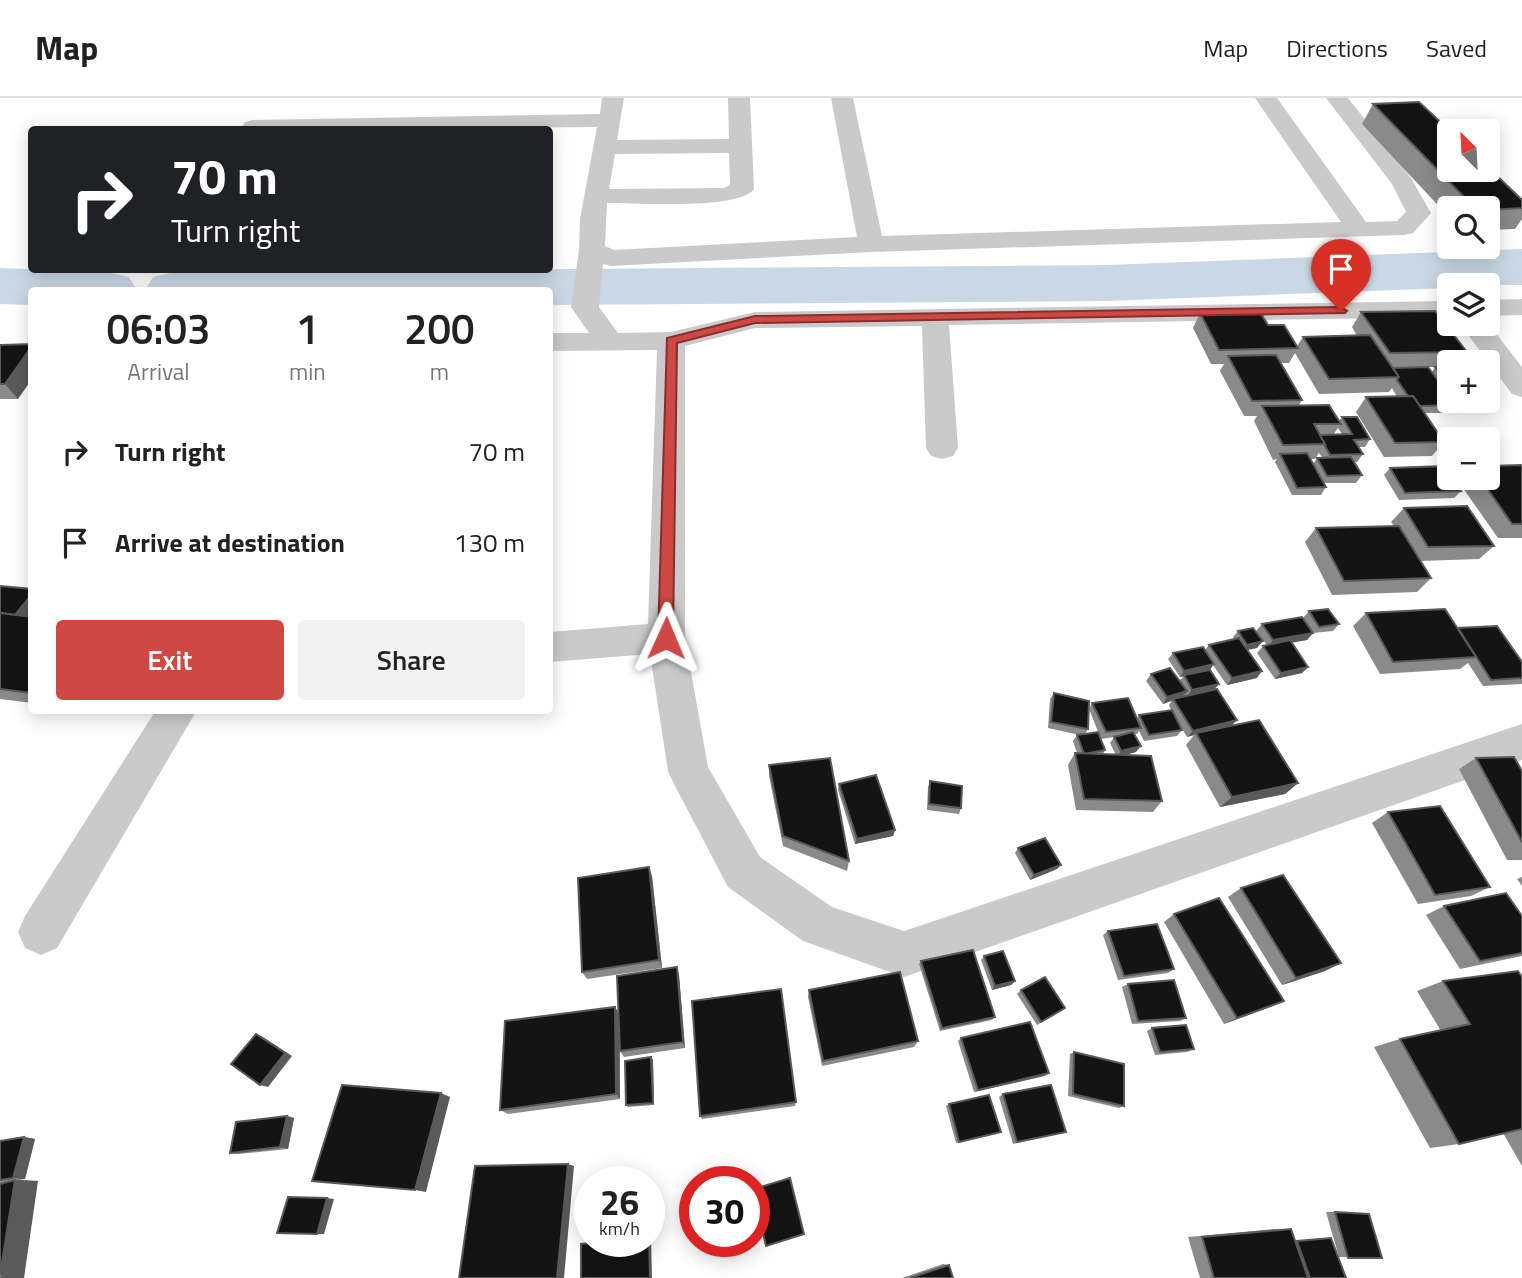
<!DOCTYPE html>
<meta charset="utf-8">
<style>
:root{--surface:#fff;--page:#f2f2f2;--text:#222;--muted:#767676;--line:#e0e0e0;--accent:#cf4843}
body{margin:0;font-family:"Titillium Web",sans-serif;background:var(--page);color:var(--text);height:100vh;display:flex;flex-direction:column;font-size:26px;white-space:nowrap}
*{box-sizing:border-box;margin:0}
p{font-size:23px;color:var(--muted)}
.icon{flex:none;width:38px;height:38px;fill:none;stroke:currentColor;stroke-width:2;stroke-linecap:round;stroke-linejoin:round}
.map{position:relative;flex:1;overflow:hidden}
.sheet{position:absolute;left:28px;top:189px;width:525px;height:427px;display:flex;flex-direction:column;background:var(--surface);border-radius:7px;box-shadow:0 4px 18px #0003}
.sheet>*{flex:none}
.hud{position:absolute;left:28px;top:28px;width:525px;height:147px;border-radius:7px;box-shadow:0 4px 18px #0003;background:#202124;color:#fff;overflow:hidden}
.needle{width:46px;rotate:336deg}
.buttons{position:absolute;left:1437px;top:21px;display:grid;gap:14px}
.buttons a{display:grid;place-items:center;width:63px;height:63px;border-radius:7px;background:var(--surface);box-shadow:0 4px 18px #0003;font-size:35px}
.speed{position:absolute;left:574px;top:1068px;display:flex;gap:14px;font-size:35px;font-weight:700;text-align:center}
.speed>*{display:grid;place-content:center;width:91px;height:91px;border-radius:50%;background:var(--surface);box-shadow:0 4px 18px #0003;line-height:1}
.speed small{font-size:18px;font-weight:400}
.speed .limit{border:10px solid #d22;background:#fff;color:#111}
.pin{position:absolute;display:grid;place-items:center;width:60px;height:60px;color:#fff;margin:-72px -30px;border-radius:50% 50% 50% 0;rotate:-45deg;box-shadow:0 0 7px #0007}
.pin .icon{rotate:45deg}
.me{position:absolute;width:77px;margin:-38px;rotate:1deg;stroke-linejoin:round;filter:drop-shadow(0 0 5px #0008)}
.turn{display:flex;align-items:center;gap:24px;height:147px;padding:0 28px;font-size:32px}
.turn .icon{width:91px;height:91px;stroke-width:2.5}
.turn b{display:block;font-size:49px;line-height:60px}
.eta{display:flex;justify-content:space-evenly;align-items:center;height:119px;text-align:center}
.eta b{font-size:42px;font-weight:600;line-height:49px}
.primary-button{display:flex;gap:14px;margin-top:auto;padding:14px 28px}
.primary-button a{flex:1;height:80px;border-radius:7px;background:var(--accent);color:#fff;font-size:28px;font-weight:600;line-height:80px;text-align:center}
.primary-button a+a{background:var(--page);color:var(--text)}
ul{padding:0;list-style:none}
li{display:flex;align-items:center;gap:21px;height:91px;padding:0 28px}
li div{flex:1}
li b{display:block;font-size:26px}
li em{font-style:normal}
header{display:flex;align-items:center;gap:42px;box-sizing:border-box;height:98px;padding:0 35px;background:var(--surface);border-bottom:2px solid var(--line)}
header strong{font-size:33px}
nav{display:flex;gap:38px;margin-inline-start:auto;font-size:24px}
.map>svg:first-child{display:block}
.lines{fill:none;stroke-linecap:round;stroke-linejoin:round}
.river{fill:#cad8e6;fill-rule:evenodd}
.minor{fill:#cacaca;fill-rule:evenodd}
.wall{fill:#8a8a8a;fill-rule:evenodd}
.shaded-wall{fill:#5a5a5a}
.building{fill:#141414;stroke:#5a5a5a;stroke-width:2}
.route{fill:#cf4843;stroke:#872f2c;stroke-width:2}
</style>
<header>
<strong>Map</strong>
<nav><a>Map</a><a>Directions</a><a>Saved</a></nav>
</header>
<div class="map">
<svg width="1522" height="1180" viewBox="0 0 1522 1180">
<rect width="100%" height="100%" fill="#fff"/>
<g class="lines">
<g class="river">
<polygon points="1522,151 1522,187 1449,187 1449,190 1107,203 550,207 550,192 145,192 153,179 175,174 1107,167"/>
<polygon points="0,170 107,174 129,179 137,192 32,192 32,207 0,206"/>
</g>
<g class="minor">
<path d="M602 0H624L617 42 729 41 728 0H750L754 91C740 112 635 105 607 105L605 148 614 152 857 139 831 0H853L882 138 1341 124 1255 0H1277L1366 124 1397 123 1406 114 1392 86 1326 0H1348L1411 80 1431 115 1413 135 1404 137 871 154 611 168 603 166 599 209 618 235 671 234 755 214 1449 203V219L949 227 958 350 953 358 942 361 931 358 926 350 922 228 755 230 685 248V540L708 669 760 759 832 809 904 833 1522 626V662L904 879 803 843 728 789 674 686 668 673 650 556 550 564V534L648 526 657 252 550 253V235H589L571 209 579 152 580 121 597 29 244 32 242 29 245 24 253 22 600 16ZM729 55 730 87 724 90 609 91 615 56Z"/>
<polygon points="1522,201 1522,217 1488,218 1488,202"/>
<polygon points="1488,225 1522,269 1522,299 1512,296 1460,226"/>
<polygon points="156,612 197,612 57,850 41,857 25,850 18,834 25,818"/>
</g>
</g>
<g class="wall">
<polygon points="1373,6 1522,102 1522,121 1515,131 1488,132 1488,110 1449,110 1449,119 1362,26"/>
<path d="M1361 214 1467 254 1459 264H1449V269H1428L1432 274 1435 269H1449V303H1484L1480 307 1455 308 1449 315H1425L1444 344 1432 358 1384 359 1356 314 1366 299H1397L1392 290 1389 294 1319 296 1295 255 1289 265H1280L1302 302 1299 307 1339 323 1342 319 1370 341 1365 349H1358L1363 356 1357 364H1354L1362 377 1356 385H1324L1326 389 1321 397H1292L1275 364 1277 361 1273 362 1254 323 1257 318H1244L1220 273 1224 266H1211L1193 230 1200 215 1268 227 1297 248 1303 239 1357 238 1352 229ZM1338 330 1342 336 1333 337ZM1319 355 1322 359 1317 360 1313 366 1310 361H1315Z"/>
<polygon points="0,247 18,301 0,301"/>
<polygon points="1522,367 1522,440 1498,440 1458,383 1461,380 1488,380"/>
<polygon points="1390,370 1461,393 1454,400 1399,402 1384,377"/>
<polygon points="1404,410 1494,448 1479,461 1420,463 1431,480 1417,494 1332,497 1305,444 1316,430 1394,428 1391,424"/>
<polygon points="0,488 32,491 32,513 27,519 32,519 32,605 0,601"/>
<polygon points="1309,513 1339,526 1333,533 1313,535 1307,542 1291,544 1308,569 1302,575 1275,581 1257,555 1263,548 1267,547 1256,533 1262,526 1303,520"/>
<polygon points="1366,515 1458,530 1522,564 1522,586 1483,588 1468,565 1460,571 1380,576 1353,528"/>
<path d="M1238 533 1257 550 1247 552 1257 580 1227 587 1213 567 1209 572 1219 586 1214 592 1237 622 1232 627 1298 685 1285 696 1220 709 1186 647 1194 637 1187 639 1174 617 1182 632 1177 638 1144 643 1139 633 1137 636H1134L1136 654 1125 657 1162 703 1153 714 1076 712 1068 667 1075 655H1077L1073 643 1077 637H1080L1048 630 1050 601 1054 595 1089 611 1092 605 1137 621 1139 617 1171 612 1169 607 1172 602 1163 606 1146 583 1151 576 1180 582 1183 579H1180L1168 561 1173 555 1205 552 1209 547 1234 541 1233 539ZM1089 611 1101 641 1114 639 1110 645 1116 657 1103 656 1105 652 1085 636 1088 631Z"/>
<polygon points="1476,660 1522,673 1522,762 1507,762 1459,671"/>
<polygon points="769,667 849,763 847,773 783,748 769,678"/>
<polygon points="930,683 961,710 959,716 927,712 928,689"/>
<polygon points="839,686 895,732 893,738 855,746 838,692"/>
<polygon points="1388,714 1490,789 1471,798 1418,806 1372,725"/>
<polygon points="1018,750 1057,771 1030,782 1015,755"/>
<polygon points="652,778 662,870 587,881 582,874"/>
<polygon points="1522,779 1522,788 1517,781"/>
<polygon points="1241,790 1341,865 1325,873 1282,887 1228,799"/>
<polygon points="1444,808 1522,818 1522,858 1460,871 1426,817"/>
<polygon points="1174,816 1284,903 1270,909 1224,926 1164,824"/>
<polygon points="1108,833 1174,871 1168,875 1118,882 1103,837"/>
<polygon points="984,858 1015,883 1011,887 992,892 981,862"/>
<polygon points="921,863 995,919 992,922 940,933 919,866"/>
<polygon points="679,877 685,950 624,959 620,953 620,1001 508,1016 500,1012 618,914"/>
<polygon points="1522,879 1522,1068 1503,1035 1459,1046 1430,1050 1374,949 1400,941 1441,933 1417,893 1443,883"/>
<polygon points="1128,886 1186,920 1180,923 1132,926 1122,889"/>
<polygon points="809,892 918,943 914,949 822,968 808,899"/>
<polygon points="1021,892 1065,910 1037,927 1017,896"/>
<polygon points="1152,930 1194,951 1187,954 1155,957 1147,933"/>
<polygon points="961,940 1049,975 1044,978 974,994 958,943"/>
<polygon points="1074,954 1124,1008 1119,1010 1068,998 1070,956"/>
<polygon points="651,959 653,962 654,1007 628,1009 626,1007"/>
<polygon points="1003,996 1066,1034 1013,1046 999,999"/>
<polygon points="796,1004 795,1008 702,1021 700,1018"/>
<polygon points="949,1006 1001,1034 956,1045 946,1008"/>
<polygon points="287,1018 294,1020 288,1051 238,1056 230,1055"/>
<polygon points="24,1039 35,1041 25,1081 20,1082 38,1083 0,1086 0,1043"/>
<polygon points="1326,1114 1335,1114 1382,1160 1339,1159"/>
<polygon points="1274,1131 1291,1131 1295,1143 1331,1140 1346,1180 1200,1180 1188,1139"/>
<polygon points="943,1166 949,1167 953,1180 902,1180"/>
</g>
<g class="shaded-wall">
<polygon points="32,248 32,281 18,301 5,286"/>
<polygon points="32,496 32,513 23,525 15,518"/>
<polygon points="1313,535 1307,542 1268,549 1273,542"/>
<polygon points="1263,543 1257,550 1242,553 1247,547"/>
<polygon points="1214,566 1209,573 1184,577 1180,579 1184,573"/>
<polygon points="1308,569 1302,575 1275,581 1281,575"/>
<polygon points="1262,573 1257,580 1227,587 1232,580"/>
<polygon points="1219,586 1213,592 1187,598 1192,592"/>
<polygon points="1187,593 1182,599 1163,606 1167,599"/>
<polygon points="1237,622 1231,628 1196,635 1194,637 1187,639 1193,633"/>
<polygon points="1141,648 1136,654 1117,659 1121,653"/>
<polygon points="1298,685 1285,696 1220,709 1232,699"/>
<polygon points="895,732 893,738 855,746 857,741"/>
<polygon points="1061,767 1057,771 1030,782 1034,777"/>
<polygon points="649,769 652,778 662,870 659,862"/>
<polygon points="1341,865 1325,873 1282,887 1296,880"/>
<polygon points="677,869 679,877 685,950 683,944"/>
<polygon points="1015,883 1011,887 992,892 995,888"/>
<polygon points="1284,903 1270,909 1224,926 1237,920"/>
<polygon points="615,909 619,915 620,1001 616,996"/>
<polygon points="256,936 263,939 292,958 268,989 260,987"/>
<polygon points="651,959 653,962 654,1007 653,1005"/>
<polygon points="1049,975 1044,978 974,994 978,992"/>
<polygon points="441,995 450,999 426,1094 415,1092"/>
<polygon points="287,1018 294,1020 288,1051 280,1049"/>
<polygon points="24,1039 35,1041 25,1081 13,1080"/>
<polygon points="568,1066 574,1068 564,1180 557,1180"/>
<polygon points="15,1082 38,1083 24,1180 0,1180"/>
<polygon points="327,1100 334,1101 324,1136 317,1136"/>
<polygon points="649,1138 651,1138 652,1180 650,1180"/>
</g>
<g class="building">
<polygon points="1419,4 1450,33 1449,72 1488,72 1488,69 1522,102 1522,110 1488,112 1488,110 1475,110 1373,6"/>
<polygon points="1435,213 1467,254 1390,255 1361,214"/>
<polygon points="1260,214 1268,227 1284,227 1298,250 1219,252 1200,215"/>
<polygon points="1370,237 1399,279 1329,281 1303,239"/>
<polygon points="32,246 32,248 5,286 0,286 0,247"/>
<polygon points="1276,257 1302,302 1252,303 1228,258"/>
<polygon points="1428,269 1449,298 1449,303 1452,303 1455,307 1420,308 1413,298 1408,298 1397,282 1399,279 1393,270"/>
<polygon points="1435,269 1449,269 1449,288"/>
<polygon points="1413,298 1444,344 1395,345 1366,299"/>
<polygon points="1329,307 1341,326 1314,326 1325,346 1283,347 1262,308"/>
<polygon points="1342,319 1357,319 1370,341 1354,342 1363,356 1330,357 1324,346 1325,346 1320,337 1352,336"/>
<polygon points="1307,355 1326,389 1297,390 1280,356"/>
<polygon points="1351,359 1362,377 1327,378 1317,360"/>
<polygon points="1522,367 1522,426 1512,426 1480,380 1488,380 1488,368"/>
<polygon points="1445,368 1449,375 1449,380 1452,380 1461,393 1405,395 1390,370"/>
<polygon points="1467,408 1494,448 1428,449 1404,410"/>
<polygon points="1399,428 1431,480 1344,483 1316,430"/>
<polygon points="0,488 32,491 32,496 15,517 0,515"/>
<polygon points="1328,511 1339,526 1319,529 1309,513"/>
<polygon points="1445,511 1476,559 1393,564 1366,515"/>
<polygon points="0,515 32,519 32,595 0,591"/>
<polygon points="1302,519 1313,535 1273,542 1262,526"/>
<polygon points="1497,528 1522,564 1522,580 1491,582 1458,530"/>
<polygon points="1253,530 1263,543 1247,547 1238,533"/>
<polygon points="1239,540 1262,573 1232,580 1209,547"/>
<polygon points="1290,542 1308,569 1281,575 1263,548"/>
<polygon points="1203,549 1214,566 1184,573 1173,555"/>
<polygon points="1170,570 1187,593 1167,599 1151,576"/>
<polygon points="1210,572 1219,586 1192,592 1184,577"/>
<polygon points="1217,591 1237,622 1193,633 1173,601"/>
<polygon points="1054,595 1089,603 1088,631 1051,624"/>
<polygon points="1128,600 1141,630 1106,634 1092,605"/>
<polygon points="1172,612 1182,632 1149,637 1139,617"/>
<polygon points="1259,622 1298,685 1232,699 1196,635"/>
<polygon points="1098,634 1105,652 1084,656 1077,637"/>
<polygon points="1133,634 1141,648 1121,653 1114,639"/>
<polygon points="1075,655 1151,658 1162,703 1084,701"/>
<polygon points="1514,659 1522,673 1522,744 1476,660"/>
<polygon points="830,660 849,763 783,738 769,667"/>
<polygon points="876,677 895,732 857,741 839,686"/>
<polygon points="930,683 962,688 961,710 929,706"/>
<polygon points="1440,708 1490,789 1435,797 1388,714"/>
<polygon points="1045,740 1061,767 1034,777 1018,750"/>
<polygon points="649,769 659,862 582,874 578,780"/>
<polygon points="1283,777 1341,865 1296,880 1241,790"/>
<polygon points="1506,795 1522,818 1522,855 1480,863 1444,808"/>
<polygon points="1219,800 1284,903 1237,920 1174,816"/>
<polygon points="1157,826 1174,871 1124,878 1108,833"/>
<polygon points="973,852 995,919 942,930 921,863"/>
<polygon points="1003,853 1015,883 995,888 984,858"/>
<polygon points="677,869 683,944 620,953 617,878"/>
<polygon points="1518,873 1522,879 1522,1031 1459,1046 1400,941 1470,926 1443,883"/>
<polygon points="900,874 918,943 823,963 809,892"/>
<polygon points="1045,879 1065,910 1041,924 1021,892"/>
<polygon points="1174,882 1186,920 1138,923 1128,886"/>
<polygon points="781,891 796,1004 700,1018 692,903"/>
<polygon points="615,909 616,996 500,1012 505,923"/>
<polygon points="1030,924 1049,975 978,992 961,940"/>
<polygon points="1186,927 1194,951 1160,954 1152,930"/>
<polygon points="256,936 285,955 260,987 231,966"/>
<polygon points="1074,954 1124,966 1124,1008 1073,996"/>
<polygon points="651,959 653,1005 626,1007 625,963"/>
<polygon points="342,987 441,995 415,1092 312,1083"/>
<polygon points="1051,987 1066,1034 1017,1044 1003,996"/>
<polygon points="989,997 1001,1034 959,1044 949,1006"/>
<polygon points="287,1018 280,1049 230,1055 236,1024"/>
<polygon points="24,1039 13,1080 0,1082 0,1043"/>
<polygon points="568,1066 557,1180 459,1180 475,1068"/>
<polygon points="790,1080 804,1136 766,1148 754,1096 754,1091"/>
<polygon points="15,1082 0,1177 0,1086"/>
<polygon points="288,1099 327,1100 317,1136 277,1135"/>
<polygon points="1335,1114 1369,1116 1382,1160 1348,1160"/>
<polygon points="1291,1131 1308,1180 1214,1180 1202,1139"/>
<polygon points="649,1138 650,1180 581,1180 581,1146 609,1143 649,1143"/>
<polygon points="1331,1140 1346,1180 1310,1180 1297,1143"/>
<polygon points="949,1167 953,1180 910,1180"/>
</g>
<polygon class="route" points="1341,209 1347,213 1345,215 755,225 677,245 673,540 666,546 658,540 667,240 755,218"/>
</svg>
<div class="buttons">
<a><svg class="needle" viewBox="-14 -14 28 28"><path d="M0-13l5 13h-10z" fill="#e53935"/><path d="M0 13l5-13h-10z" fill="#767676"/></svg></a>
<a><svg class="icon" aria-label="search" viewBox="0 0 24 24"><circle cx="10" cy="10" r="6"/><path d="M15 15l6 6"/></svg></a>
<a><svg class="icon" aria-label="layers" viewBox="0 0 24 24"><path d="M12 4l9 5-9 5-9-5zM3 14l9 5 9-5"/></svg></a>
<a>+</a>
<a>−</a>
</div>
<div class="speed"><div>26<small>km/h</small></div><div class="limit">30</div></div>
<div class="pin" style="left:1341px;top:213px;background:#d93025"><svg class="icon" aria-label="arrive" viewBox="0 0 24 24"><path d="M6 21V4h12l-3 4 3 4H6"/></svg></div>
<svg class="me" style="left:666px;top:540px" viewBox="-20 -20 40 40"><path d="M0-17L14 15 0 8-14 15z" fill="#cf4843" stroke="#fff" stroke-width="4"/></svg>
<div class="hud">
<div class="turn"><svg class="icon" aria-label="right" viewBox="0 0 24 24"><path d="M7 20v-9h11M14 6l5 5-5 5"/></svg><div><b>70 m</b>Turn right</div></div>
</div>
<section class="sheet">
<div class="eta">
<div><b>06:03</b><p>Arrival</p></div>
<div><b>1</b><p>min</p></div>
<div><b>200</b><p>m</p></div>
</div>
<ul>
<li><svg class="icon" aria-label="right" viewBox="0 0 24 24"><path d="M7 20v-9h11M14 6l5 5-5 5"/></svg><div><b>Turn right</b></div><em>70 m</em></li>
<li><svg class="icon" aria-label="arrive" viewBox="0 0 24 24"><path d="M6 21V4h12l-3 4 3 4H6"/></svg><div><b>Arrive at destination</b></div><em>130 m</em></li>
</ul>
<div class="primary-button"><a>Exit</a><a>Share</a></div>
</section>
</div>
